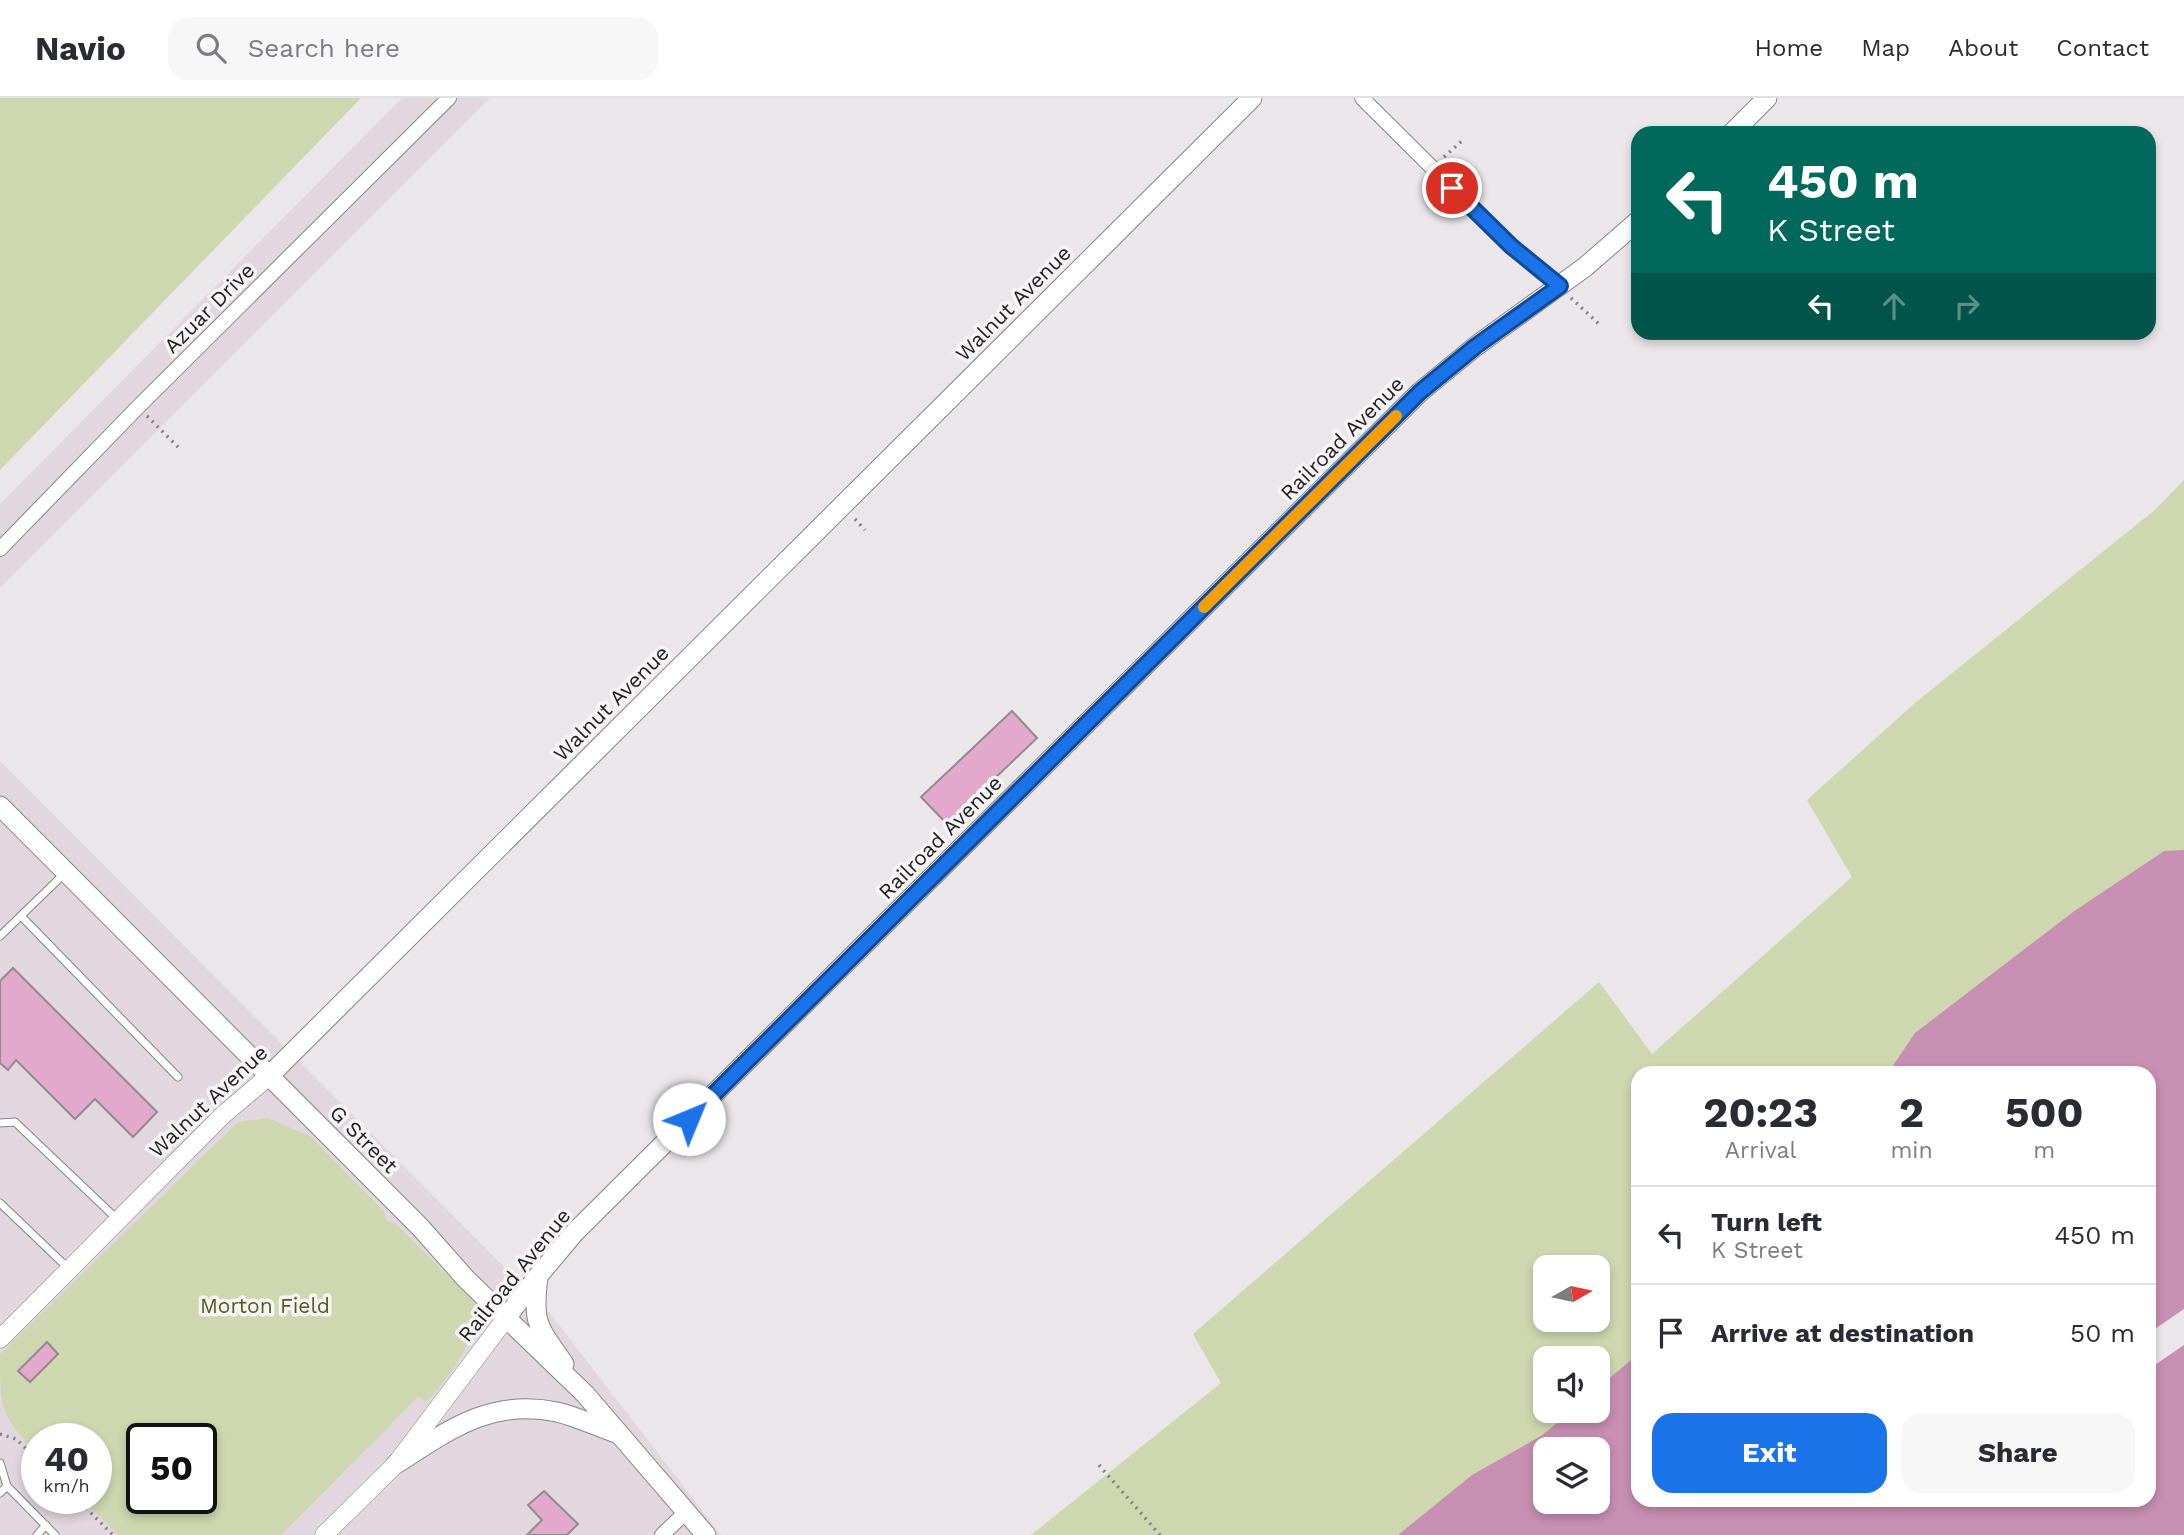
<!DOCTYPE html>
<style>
:root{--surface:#fff;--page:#f7f7f7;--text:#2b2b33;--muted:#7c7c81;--line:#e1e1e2;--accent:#1a73e8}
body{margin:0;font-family:"Work Sans",sans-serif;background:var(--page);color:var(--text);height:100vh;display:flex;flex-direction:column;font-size:26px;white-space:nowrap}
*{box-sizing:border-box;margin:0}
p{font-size:23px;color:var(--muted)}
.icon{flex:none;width:38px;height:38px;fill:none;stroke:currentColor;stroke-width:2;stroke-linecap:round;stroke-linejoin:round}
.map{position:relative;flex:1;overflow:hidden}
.panel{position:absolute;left:1631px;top:968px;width:525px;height:441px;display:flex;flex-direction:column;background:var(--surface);border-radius:21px;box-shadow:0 4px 10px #0003}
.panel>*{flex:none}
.banner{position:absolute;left:1631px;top:28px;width:525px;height:214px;border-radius:21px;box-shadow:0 4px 10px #0003;background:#00695c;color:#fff;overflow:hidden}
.needle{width:46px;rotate:81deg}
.fabs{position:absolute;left:1533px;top:1157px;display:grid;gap:14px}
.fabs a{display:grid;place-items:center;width:77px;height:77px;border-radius:14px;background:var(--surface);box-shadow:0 4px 10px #0003;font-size:35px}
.speed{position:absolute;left:21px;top:1325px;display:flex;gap:14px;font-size:35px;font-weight:700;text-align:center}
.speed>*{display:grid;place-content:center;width:91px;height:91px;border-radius:50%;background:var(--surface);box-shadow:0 4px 10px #0003;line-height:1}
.speed small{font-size:18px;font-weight:400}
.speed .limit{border:4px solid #111;border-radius:10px;background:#fff;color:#111}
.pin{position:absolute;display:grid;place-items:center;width:60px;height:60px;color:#fff;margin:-30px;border:4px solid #fff;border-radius:50%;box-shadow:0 2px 7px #0007}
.me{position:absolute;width:77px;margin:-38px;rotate:45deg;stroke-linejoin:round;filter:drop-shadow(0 0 5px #0008)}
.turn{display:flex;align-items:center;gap:24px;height:147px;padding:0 21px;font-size:32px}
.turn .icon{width:91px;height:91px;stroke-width:2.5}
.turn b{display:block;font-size:49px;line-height:60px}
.lanes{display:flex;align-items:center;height:66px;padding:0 21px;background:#0003;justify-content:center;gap:35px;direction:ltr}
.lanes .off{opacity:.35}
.eta{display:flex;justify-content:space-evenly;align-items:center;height:119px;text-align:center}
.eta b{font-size:42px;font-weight:700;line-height:49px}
.button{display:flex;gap:14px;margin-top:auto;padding:14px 21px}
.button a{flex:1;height:80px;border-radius:21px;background:var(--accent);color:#fff;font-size:28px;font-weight:700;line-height:80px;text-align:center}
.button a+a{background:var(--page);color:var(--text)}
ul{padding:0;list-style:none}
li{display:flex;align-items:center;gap:21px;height:98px;padding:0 21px;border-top:2px solid var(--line)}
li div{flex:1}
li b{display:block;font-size:26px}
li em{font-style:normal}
header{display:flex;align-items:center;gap:42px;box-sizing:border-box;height:98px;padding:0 35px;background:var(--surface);border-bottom:2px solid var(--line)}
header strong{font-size:33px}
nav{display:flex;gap:38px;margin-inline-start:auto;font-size:24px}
.search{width:490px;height:63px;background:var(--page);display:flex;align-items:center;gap:18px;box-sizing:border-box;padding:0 24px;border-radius:21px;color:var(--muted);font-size:26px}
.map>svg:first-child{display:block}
.built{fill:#e2d7de;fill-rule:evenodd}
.green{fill:#cfd7b0;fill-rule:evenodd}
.water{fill:#c78fb2;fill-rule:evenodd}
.pier{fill:#eae6e9}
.building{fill:#e3a9cd;stroke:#908c8e;stroke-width:2}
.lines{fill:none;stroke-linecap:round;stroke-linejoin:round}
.service-casing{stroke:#868385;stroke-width:9}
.minor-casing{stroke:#868385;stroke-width:16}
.tertiary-casing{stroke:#868385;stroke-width:19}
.secondary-casing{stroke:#868385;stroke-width:21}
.path{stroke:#838183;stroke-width:3.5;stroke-dasharray:2 5;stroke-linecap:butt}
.service{stroke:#fff;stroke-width:7}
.minor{stroke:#fff;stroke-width:14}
.tertiary{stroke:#fff;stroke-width:18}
.secondary{stroke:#fff;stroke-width:19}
.route-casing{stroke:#114b97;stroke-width:18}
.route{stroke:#1a73e8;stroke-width:12}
.slow{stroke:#f59e0b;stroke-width:12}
.labels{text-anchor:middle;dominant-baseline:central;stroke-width:7;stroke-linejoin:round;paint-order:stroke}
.street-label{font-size:21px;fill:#1f1e1f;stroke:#f7f4f6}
.park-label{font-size:21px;fill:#555d1a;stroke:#f7f4f6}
</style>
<header>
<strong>Navio</strong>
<div class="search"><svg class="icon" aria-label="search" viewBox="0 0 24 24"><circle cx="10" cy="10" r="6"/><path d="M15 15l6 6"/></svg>Search here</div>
<nav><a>Home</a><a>Map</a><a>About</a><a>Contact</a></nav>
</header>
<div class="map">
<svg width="2184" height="1437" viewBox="0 0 2184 1437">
<rect width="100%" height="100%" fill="#eae6e9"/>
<g class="built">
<polygon points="402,0 490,0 0,490 0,406"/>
<path d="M0 663 549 1214 721 1437H0ZM37 1340H96V1400H37ZM142 1340H201V1400H142Z"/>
</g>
<g class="green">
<polygon points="0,0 361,0 0,372"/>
<path d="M2184 382V789L1930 975H1638V1301L1545 1351 1461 1437H1031L1221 1285 1193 1236 1599 884 1652 956 1852 779 1807 702 1915 605 2156 411ZM1545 1169H1598V1222H1545ZM1545 1260H1598V1312H1545Z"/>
<path d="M268 1020 311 1039 384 1113 386 1123 395 1125 477 1207C485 1230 444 1287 427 1303L418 1299 281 1437H118L81 1400H96V1340H37V1356C0 1315 0 1312 0 1256L238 1024ZM142 1340H201V1400H142Z"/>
</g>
<path class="water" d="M2184 752V1437H1398L1472 1377 1541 1338 1572 1313 1598 1312V1290L1638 1256V1402H2149V975H1888L1915 935 2073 814 2164 753ZM1545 1351H1598V1404H1545Z"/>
<polygon class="pier" points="2184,1211 2184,1247 2149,1271 2149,1235"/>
<g class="building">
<polygon points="1012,613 1037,640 947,726 921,699"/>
<polygon points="13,870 157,1014 133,1039 95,1001 75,1021 16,962 8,972 0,965 0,883"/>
<polygon points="47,1244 58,1256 30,1284 18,1273"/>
<polygon points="544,1393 578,1426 567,1437 527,1437 542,1422 528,1407"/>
</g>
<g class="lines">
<g class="service-casing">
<g id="service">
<polyline points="21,818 178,979"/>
<polyline points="0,838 65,775"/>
<polyline points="0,1025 15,1024 118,1122"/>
<polyline points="0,1105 68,1170"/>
<polyline points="0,1365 7,1388 0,1395"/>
<polyline points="7,1388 55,1437"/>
<polyline points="37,1437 46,1427"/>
</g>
</g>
<g class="minor-casing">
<g id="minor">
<polyline points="1362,0 1511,148 1560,188"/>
<polyline points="0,451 138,309 449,0"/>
<polyline points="662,1437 686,1414"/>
</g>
</g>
<g class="tertiary-casing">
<g id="tertiary">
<polyline points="0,1241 223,1017 269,978"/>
<polyline points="324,1437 396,1366 506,1220"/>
</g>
</g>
<g class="secondary-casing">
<g id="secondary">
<polyline points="1732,35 1767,0"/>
<polyline points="0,708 420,1129 466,1181 585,1296 706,1437"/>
<polyline points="269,978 1252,0"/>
<path d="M538 1179C532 1227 538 1228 564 1266"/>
<polyline points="506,1220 538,1178 575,1134 1420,294 1476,248 1585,169 1638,123"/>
<path d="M396 1366C449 1332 491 1300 557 1314 578 1319 598 1329 619 1336"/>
</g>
</g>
<g class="path">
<polyline points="1444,59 1464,41"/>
<polyline points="1571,200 1599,226"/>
<polyline points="147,318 178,349"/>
<polyline points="855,421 865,432"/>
<polyline points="0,1336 16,1341 37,1361"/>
<polyline points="1099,1367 1160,1437"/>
<polyline points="76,1400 113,1437"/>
</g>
<use href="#service" class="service"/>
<use href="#minor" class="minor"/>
<use href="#tertiary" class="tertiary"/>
<use href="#secondary" class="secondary"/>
</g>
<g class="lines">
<g class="route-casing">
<polyline id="route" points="689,1021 1420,294 1476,248 1560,188 1511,148 1452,90"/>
</g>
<use href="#route" class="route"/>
<polyline class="slow" points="1204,509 1396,318"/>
</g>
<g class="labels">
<g class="street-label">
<text transform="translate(1013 205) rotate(-45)">Walnut Avenue</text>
<text transform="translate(209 210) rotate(-45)">Azuar Drive</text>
<text transform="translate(1342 340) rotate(-45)">Railroad Avenue</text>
<text transform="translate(611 605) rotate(-45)">Walnut Avenue</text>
<text transform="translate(940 739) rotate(-45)">Railroad Avenue</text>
<text transform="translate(208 1003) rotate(-43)">Walnut Avenue</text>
<text transform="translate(364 1041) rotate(45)">G Street</text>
<text transform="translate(514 1177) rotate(-51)">Railroad Avenue</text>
</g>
<g class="park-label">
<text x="265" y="1207">Morton Field</text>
</g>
</g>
</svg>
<div class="fabs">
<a><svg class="needle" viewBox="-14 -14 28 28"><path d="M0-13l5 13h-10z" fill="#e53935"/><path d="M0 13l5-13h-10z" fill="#7c7c81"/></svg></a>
<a><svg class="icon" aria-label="sound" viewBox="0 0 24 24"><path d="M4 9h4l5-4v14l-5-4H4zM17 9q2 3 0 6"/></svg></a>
<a><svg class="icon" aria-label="layers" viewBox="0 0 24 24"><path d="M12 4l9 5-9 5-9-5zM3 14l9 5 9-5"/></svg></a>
</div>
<div class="speed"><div>40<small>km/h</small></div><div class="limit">50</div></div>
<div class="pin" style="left:1452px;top:90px;background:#d93025"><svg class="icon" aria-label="arrive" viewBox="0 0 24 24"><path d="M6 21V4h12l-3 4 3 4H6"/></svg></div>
<svg class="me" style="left:689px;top:1021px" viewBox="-20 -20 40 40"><circle r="19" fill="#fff"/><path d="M0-13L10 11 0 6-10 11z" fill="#1a73e8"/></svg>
<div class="banner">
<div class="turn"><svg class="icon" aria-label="left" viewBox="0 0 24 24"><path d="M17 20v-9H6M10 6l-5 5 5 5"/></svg><div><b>450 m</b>K Street</div></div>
<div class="lanes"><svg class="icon" aria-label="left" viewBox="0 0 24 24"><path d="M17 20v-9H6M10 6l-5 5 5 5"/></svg><svg class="icon off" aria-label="ahead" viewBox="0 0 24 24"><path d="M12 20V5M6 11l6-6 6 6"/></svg><svg class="icon off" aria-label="right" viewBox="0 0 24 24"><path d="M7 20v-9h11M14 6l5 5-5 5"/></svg></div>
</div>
<section class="panel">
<div class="eta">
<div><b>20:23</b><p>Arrival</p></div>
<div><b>2</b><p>min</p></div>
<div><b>500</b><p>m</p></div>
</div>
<ul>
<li><svg class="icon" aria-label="left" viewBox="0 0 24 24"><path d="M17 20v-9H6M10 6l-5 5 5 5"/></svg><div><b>Turn left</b><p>K Street</p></div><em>450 m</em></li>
<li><svg class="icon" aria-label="arrive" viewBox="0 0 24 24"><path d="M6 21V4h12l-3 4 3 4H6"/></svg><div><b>Arrive at destination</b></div><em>50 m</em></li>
</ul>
<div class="button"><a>Exit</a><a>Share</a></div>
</section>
</div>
